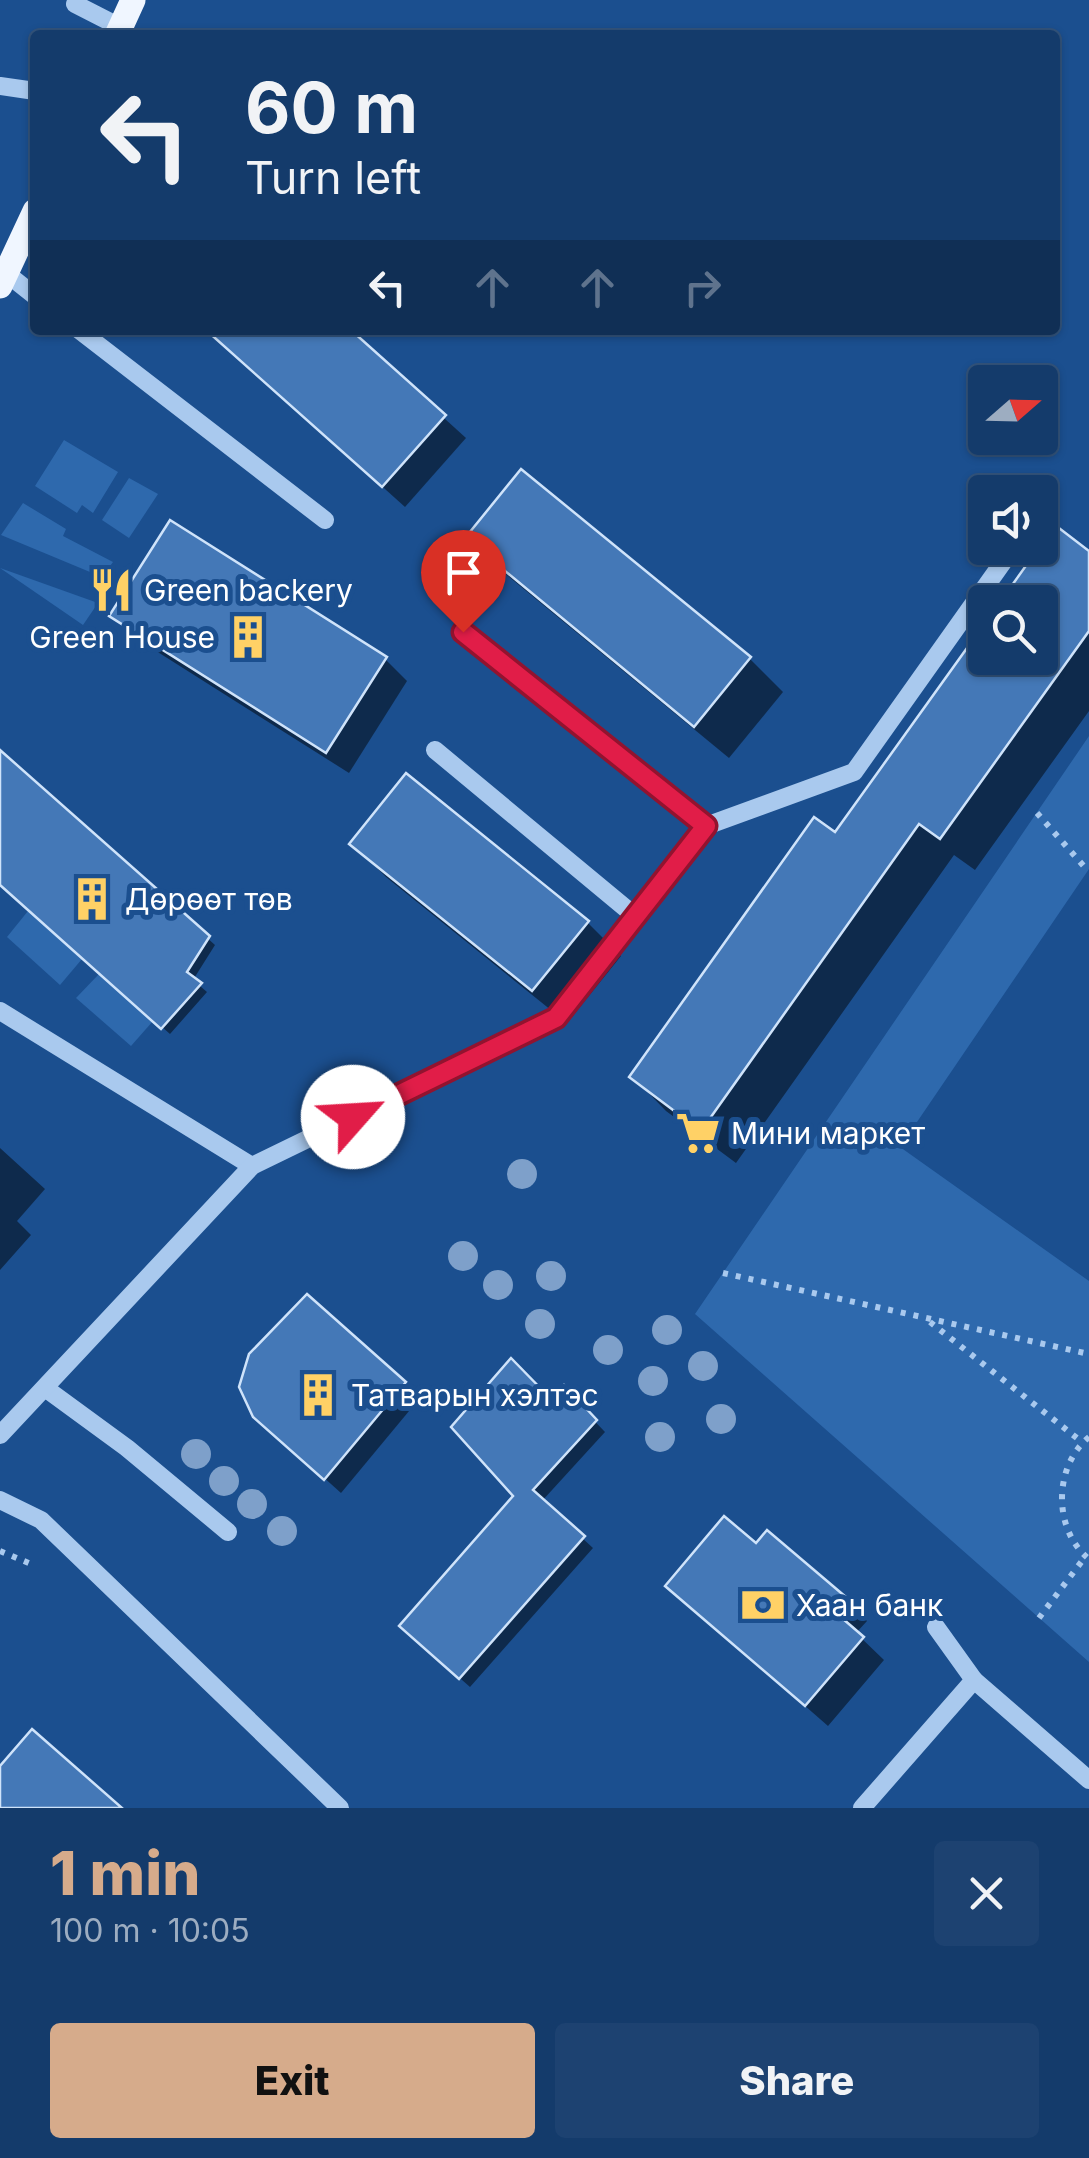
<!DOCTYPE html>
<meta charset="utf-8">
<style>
:root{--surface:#143b6b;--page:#1d4271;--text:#f1f3f6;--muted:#9dadc1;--line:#33557e;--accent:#d6ab8b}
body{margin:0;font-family:Inter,sans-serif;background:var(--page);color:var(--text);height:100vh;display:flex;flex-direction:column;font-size:38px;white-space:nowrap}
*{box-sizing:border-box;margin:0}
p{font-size:32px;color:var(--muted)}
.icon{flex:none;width:55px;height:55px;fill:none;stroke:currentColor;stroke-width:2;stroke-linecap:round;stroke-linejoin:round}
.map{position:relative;height:1808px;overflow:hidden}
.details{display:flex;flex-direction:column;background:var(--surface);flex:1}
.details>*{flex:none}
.banner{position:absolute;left:30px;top:30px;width:1030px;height:305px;border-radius:10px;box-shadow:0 2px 8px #0004,0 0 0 2px var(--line);background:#143b6b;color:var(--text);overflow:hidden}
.needle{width:65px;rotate:70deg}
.fabs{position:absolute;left:968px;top:365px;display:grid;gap:20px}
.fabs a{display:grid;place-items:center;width:90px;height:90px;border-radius:10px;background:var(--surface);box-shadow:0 2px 8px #0004,0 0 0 2px var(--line);font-size:50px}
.pin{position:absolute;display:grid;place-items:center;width:85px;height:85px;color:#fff;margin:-102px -42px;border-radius:50% 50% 50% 0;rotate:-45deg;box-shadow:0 0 10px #0007}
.pin .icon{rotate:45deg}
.me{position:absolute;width:110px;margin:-55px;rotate:64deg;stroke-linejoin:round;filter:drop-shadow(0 0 8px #0008)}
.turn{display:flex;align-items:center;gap:35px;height:210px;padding:0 50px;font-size:45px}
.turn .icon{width:130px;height:130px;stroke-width:2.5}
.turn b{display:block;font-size:70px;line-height:85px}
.lanes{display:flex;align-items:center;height:95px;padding:0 50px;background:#0003;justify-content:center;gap:50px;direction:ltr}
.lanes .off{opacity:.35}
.round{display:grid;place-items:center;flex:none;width:105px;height:105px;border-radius:10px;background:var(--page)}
.summary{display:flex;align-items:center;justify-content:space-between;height:170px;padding:0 50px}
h1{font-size:60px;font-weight:800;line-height:75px;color:var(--accent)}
.button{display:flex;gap:20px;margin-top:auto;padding:20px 50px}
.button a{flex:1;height:115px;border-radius:10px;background:var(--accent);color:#111;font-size:40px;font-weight:800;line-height:115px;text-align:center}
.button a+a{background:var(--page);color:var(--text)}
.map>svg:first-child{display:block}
.green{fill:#2e69ad}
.shadow{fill:#0007}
.building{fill:#4478b7;stroke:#cfe3fa;stroke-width:2.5}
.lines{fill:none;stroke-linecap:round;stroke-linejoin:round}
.path{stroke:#a9c9ee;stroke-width:6;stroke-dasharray:5 8;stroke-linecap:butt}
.minor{stroke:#a9c9ee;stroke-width:18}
.major{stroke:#f0f6ff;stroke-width:25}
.tree{fill:#7ea0ca}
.route-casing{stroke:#92132f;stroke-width:25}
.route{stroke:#e11d48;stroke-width:18}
.labels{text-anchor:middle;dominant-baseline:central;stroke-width:10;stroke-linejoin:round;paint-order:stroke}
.poi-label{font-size:30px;fill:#fff;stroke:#1b4f8f;text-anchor:start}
</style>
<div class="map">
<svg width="1089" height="1808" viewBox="0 0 1089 1808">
<rect width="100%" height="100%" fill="#1b4f8f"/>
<g class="green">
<polygon points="64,440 118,472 93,513 82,505 77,513 35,486"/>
<polygon points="129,478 158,494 129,538 102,520"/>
<polygon points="23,503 66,529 63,536 113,562 102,577 1,535"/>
<polygon points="0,568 98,603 83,625"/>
<polygon points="1089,736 1089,869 900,1147 1089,1281 1089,1662 695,1314"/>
<polygon points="28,911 82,959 60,985 7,937"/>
<polygon points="99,974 153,1021 131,1046 76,998"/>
</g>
<g class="shadow">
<polygon points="217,330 347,330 466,438 405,507 236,355"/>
<polygon points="522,472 750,659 783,692 729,758 502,571 468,538"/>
<polygon points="1055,529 1089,554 1089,711 975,870 954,855 736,1163 666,1111 633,1077 835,836 985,627 985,658 1040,658 1040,602 1003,602"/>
<polygon points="112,615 385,659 407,681 349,773 134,637"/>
<polygon points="0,753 215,945 193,980 207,992 170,1034 0,883"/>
<polygon points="352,843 588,923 621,956 567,1023 386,877"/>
<polygon points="0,1148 45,1189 17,1221 31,1235 0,1270"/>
<polygon points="404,1384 419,1399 341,1493 272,1431"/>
<polygon points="564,1389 605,1432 542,1501 593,1548 470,1687 412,1636 517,1496 551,1403"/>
<polygon points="757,1547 845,1599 867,1621 856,1633 884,1660 828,1726 668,1586"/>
</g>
<g class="building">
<polygon points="206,330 351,330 446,415 382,487"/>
<polygon points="521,469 751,657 694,727 465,538"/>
<polygon points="170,520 387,657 326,753 109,616"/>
<polygon points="1055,525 1089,551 1089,631 940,839 919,824 701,1131 629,1077 814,817 835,832 985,623 985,658 1040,658 1040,602 1000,602"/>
<polygon points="0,750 210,936 187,972 202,983 161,1029 0,885"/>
<polygon points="406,773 589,921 532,991 349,844"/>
<polygon points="307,1294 406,1382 324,1480 253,1417 239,1387 249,1354"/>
<polygon points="511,1358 551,1399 564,1385 597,1420 533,1490 585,1536 459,1679 399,1626 513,1496 451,1427"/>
<polygon points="724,1516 756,1543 767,1530 847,1598 835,1612 864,1637 805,1706 665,1586"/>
<polygon points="32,1729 122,1808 0,1808 0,1766"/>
</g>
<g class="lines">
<g class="path">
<polyline points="1037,813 1088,871"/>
<polyline points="723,1273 1089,1354"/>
<polyline points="930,1322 1082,1442"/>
<path d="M1089 1437C1053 1467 1053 1530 1089 1559"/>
<polyline points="0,1551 36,1566"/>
<polyline points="1039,1618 1085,1557"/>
</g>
<g class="minor">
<polyline points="77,0 75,4 120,27"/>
<polyline points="0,86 35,91"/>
<polyline points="6,273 35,296"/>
<polyline points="79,330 325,520"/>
<polyline points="463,632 706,826"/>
<polyline points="435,750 635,916"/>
<polyline points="0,1011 252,1166"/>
<polyline points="45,1388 127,1448 228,1532"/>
<polyline points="0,1435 252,1166 556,1018 706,826 854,772 1013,548"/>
<polyline points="0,1500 41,1520 340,1808"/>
<polyline points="974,1680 1089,1780"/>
<polyline points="862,1808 974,1680 936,1627"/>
</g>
<g class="major">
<polyline points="117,35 133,0"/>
<polyline points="0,286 35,211"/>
</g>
</g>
<g class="tree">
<circle cx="522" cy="1174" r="15"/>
<circle cx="463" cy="1256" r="15"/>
<circle cx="551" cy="1276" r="15"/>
<circle cx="498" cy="1285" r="15"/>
<circle cx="540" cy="1324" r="15"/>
<circle cx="667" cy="1330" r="15"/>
<circle cx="608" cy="1350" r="15"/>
<circle cx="703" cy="1366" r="15"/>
<circle cx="653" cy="1381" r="15"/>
<circle cx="721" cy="1419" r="15"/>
<circle cx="660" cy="1437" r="15"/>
<circle cx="196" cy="1454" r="15"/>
<circle cx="224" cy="1481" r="15"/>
<circle cx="252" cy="1504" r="15"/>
<circle cx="282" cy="1531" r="15"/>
</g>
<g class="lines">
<g class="route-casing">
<polyline id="route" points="353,1117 556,1018 706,826 463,632"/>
</g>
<use href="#route" class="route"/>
</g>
<defs>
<g id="restaurant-bare" transform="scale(3.45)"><path d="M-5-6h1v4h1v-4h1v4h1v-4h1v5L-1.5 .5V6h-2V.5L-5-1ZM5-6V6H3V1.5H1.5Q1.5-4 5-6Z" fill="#ffd166" stroke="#1b4f8f" stroke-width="2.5" paint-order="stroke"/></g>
<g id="building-bare" transform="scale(3.45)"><path d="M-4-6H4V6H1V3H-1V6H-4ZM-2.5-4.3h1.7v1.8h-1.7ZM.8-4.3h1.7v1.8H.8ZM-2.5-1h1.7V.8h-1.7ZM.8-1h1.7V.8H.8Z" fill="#ffd166" stroke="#1b4f8f" stroke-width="2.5" paint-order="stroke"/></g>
<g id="supermarket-bare" transform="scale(3.45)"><path d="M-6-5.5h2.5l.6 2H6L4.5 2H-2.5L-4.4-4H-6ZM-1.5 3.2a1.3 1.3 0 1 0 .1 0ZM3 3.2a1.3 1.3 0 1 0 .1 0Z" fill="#ffd166" stroke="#1b4f8f" stroke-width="2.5" paint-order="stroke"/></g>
<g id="bank-bare" transform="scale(3.45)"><path d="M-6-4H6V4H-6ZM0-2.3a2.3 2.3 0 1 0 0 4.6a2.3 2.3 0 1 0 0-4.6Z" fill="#ffd166" stroke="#1b4f8f" stroke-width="2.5" paint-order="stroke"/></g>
</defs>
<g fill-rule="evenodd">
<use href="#restaurant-bare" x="111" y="590"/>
<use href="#building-bare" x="248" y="637"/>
<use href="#building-bare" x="92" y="899"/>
<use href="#supermarket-bare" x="698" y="1133"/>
<use href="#building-bare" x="318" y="1395"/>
<use href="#bank-bare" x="763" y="1605"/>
</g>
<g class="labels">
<g class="poi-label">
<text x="144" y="590">Green backery</text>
<text x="215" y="637" text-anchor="end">Green House</text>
<text x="125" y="899">Дөрөөт төв</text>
<text x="731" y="1133">Мини маркет</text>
<text x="351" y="1395">Татварын хэлтэс</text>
<text x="796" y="1605">Хаан банк</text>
</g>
</g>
</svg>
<div class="fabs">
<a><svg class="needle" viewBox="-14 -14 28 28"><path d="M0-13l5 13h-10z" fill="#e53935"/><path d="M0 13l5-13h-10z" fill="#9dadc1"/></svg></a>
<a><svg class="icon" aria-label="sound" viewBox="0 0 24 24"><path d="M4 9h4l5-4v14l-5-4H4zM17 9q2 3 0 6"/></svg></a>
<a><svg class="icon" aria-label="search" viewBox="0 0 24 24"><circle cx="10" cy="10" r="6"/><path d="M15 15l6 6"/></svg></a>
</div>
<div class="pin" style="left:463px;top:632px;background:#d93025"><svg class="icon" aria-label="arrive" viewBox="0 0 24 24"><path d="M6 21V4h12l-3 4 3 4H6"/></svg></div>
<svg class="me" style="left:353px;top:1117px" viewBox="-20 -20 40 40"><circle r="19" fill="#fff"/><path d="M0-13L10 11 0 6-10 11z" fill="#e11d48"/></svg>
<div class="banner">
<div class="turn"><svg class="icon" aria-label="left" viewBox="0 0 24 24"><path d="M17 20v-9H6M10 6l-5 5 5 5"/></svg><div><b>60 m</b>Turn left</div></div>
<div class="lanes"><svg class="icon" aria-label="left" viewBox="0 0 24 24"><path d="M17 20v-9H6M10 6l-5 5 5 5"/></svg><svg class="icon off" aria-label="ahead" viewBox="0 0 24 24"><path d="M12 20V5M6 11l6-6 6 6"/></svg><svg class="icon off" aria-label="ahead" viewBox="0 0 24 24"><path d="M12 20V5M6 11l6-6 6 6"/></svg><svg class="icon off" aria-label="right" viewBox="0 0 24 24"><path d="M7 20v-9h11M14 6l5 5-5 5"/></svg></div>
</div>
</div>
<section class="details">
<div class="summary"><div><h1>1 min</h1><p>100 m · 10:05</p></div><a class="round"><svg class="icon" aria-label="close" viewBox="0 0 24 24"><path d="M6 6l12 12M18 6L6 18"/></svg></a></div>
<div class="button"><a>Exit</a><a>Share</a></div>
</section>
